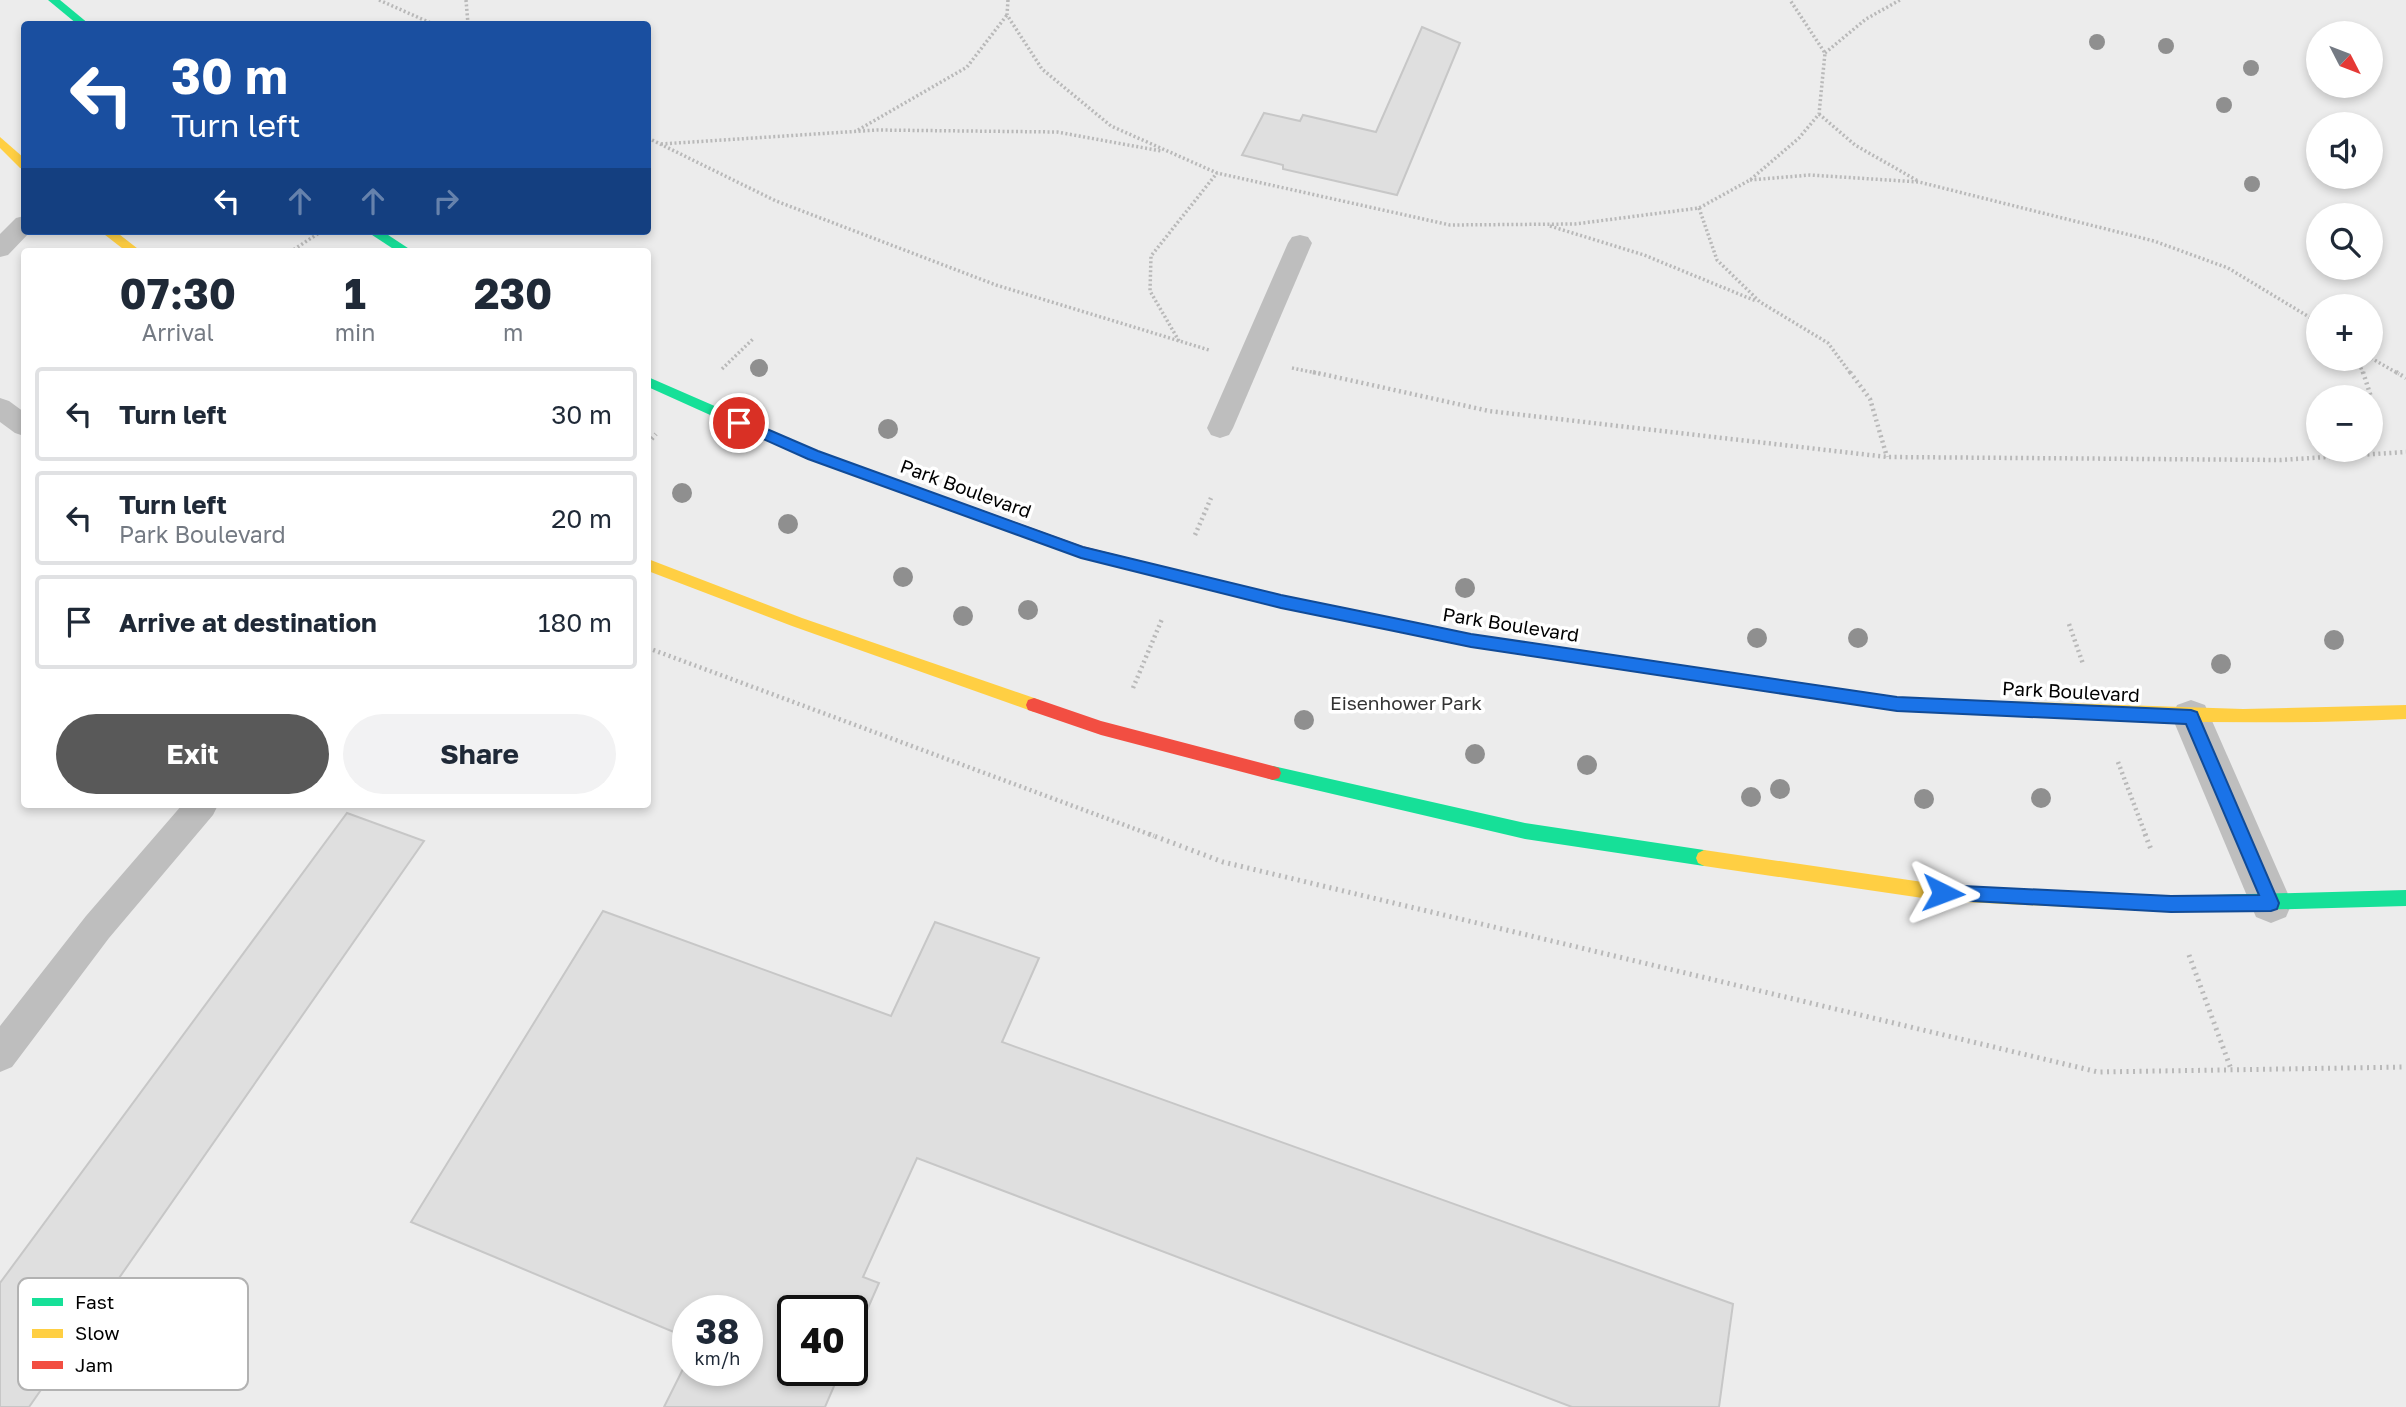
<!DOCTYPE html>
<meta charset="utf-8">
<style>
:root{--surface:#fff;--page:#f2f2f3;--text:#1f2937;--muted:#747a83;--line:#e0e1e3;--accent:#595959}
body{margin:0;font-family:"Golos Text",sans-serif;background:var(--page);color:var(--text);height:100vh;display:flex;flex-direction:column;font-size:26px;white-space:nowrap}
*{box-sizing:border-box;margin:0}
p{font-size:23px;color:var(--muted)}
.icon{flex:none;width:38px;height:38px;fill:none;stroke:currentColor;stroke-width:2;stroke-linecap:round;stroke-linejoin:round}
.map{position:relative;flex:1;overflow:hidden}
.sheet{position:absolute;left:21px;top:248px;width:630px;height:560px;display:flex;flex-direction:column;background:var(--surface);border-radius:7px;box-shadow:0 4px 10px #0003}
.sheet>*{flex:none}
.top-card{position:absolute;left:21px;top:21px;width:630px;height:214px;border-radius:7px;box-shadow:0 4px 10px #0003;background:#1a4fa0;color:#fff;overflow:hidden}
.needle{width:46px;rotate:132deg}
.fabs{position:absolute;left:2306px;top:21px;display:grid;gap:14px}
.fabs a{display:grid;place-items:center;width:77px;height:77px;border-radius:50%;background:var(--surface);box-shadow:0 4px 10px #0003;font-size:35px}
.speed{position:absolute;left:672px;top:1295px;display:flex;gap:14px;font-size:35px;font-weight:700;text-align:center}
.speed>*{display:grid;place-content:center;width:91px;height:91px;border-radius:50%;background:var(--surface);box-shadow:0 4px 10px #0003;line-height:1}
.speed small{font-size:18px;font-weight:400}
.speed .limit{border:4px solid #111;border-radius:10px;background:#fff;color:#111}
.pin{position:absolute;display:grid;place-items:center;width:60px;height:60px;color:#fff;margin:-30px;border:4px solid #fff;border-radius:50%;box-shadow:0 2px 7px #0007}
.me{position:absolute;width:77px;margin:-38px;rotate:93deg;stroke-linejoin:round;filter:drop-shadow(0 0 5px #0008)}
.turn{display:flex;align-items:center;gap:24px;height:147px;padding:0 35px;font-size:32px}
.turn .icon{width:91px;height:91px;stroke-width:2.5}
.turn b{display:block;font-size:49px;line-height:60px}
.lanes{display:flex;align-items:center;height:66px;padding:0 35px;background:#0003;justify-content:center;gap:35px;direction:ltr}
.lanes .off{opacity:.35}
.eta{display:flex;justify-content:space-evenly;align-items:center;height:119px;text-align:center}
.eta b{font-size:42px;font-weight:700;line-height:49px}
.button{display:flex;gap:14px;margin-top:auto;padding:14px 35px}
.button a{flex:1;height:80px;border-radius:42px;background:var(--accent);color:#fff;font-size:28px;font-weight:700;line-height:80px;text-align:center}
.button a+a{background:var(--page);color:var(--text)}
ul{padding:0;list-style:none}
li{display:flex;align-items:center;gap:21px;height:94px;margin:0 14px 10px;padding:0 21px;border:4px solid var(--line);border-radius:7px}
li div{flex:1}
li b{display:block;font-size:26px}
li em{font-style:normal}
.map>svg:first-child{display:block}
.green{fill:#ececec;fill-rule:evenodd}
.building{fill:#dfdfdf;stroke:#c7c7c7;stroke-width:2}
.lines{fill:none;stroke-linecap:round;stroke-linejoin:round}
.path-far2{stroke:#b9b9b9;stroke-width:3.5;stroke-dasharray:2 2.5;stroke-linecap:butt}
.path-far1{stroke:#b9b9b9;stroke-width:4.5;stroke-dasharray:2 3.5;stroke-linecap:butt}
.path{stroke:#b9b9b9;stroke-width:5;stroke-dasharray:2 4.5;stroke-linecap:butt}
.lane{fill:#bebebe;fill-rule:evenodd}
.street{fill:#bebebe;fill-rule:evenodd}
.fast{fill:#16e098;fill-rule:evenodd}
.slow{fill:#ffcf43;fill-rule:evenodd}
.jam{fill:#f24e42;fill-rule:evenodd}
.tree{fill:#8f8f8f}
.route{fill:#1a73e8;stroke:#114b97;stroke-width:2}
.labels{text-anchor:middle;dominant-baseline:central;stroke-width:7;stroke-linejoin:round;paint-order:stroke}
.street-label{font-size:19px;fill:#000;stroke:#fff}
.park-label{font-size:19px;fill:#333;stroke:#fff}
.key{fill:#fff;stroke:#b2b2b2;stroke-width:2}
.key-label{font-size:19px;fill:#000}
</style>
<div class="map">
<svg width="2406" height="1407" viewBox="0 0 2406 1407">
<rect width="100%" height="100%" fill="#fff"/>
<path class="green" d="M0 0H2406V1407H0ZM24 24H648V231H24ZM2319 33H2371V86H2319ZM2319 124H2371V177H2319ZM2319 215H2371V268H2319ZM24 252H648V805H24ZM2319 306H2371V359H2319ZM2319 397H2371V450H2319ZM688 1311H747V1370H688ZM793 1311H852V1370H793Z"/>
<g class="building">
<polygon points="1422,27 1460,43 1397,195 1283,169 1283,165 1242,155 1264,113 1300,121 1303,115 1376,132"/>
<polygon points="347,813 424,841 29,1407 0,1407 0,1283"/>
<polygon points="603,911 891,1016 935,922 1039,958 1002,1042 1733,1304 1719,1407 1572,1407 917,1158 863,1277 879,1283 852,1344 852,1311 793,1311 793,1370 841,1370 825,1407 664,1407 688,1359 688,1370 747,1370 747,1311 688,1311 688,1338 411,1222"/>
</g>
<g class="lines">
<g class="path-far2">
<polyline points="379,0 433,24"/>
<polyline points="466,0 468,24"/>
<polyline points="1008,0 1007,15 1042,69 1111,126 1217,173 1450,225 1575,224 1699,208 1750,180 1799,138 1819,114 1825,53 1790,0"/>
<polyline points="1825,53 1866,19 1900,0"/>
<polyline points="1819,114 1855,145 1918,181"/>
<polyline points="858,130 967,67 1007,15"/>
<polyline points="648,138 776,201 996,285 1209,350"/>
<polyline points="661,144 877,130 1057,132 1161,151"/>
<polyline points="1750,180 1810,175 1919,182 2154,241 2228,268 2319,323"/>
<polyline points="1699,208 1717,260 1760,302 1828,343 1851,374"/>
<polyline points="1550,226 1644,255 1756,301"/>
<polyline points="290,252 322,231"/>
<polyline points="1179,341 1150,291 1151,256 1217,173"/>
<polyline points="2371,358 2399,374"/>
<polyline points="2358,359 2363,374"/>
<polyline points="1292,368 1321,374"/>
<polyline points="722,369 754,338"/>
</g>
<g class="path-far1">
<polyline points="1313,372 1489,411 1887,457 2280,460 2406,452"/>
<polyline points="1850,372 1870,399 1887,457"/>
<polyline points="2363,372 2371,397"/>
<polyline points="2396,372 2406,378"/>
<polyline points="2371,399 2374,407 2371,416"/>
<polyline points="648,443 656,434"/>
<polyline points="1195,535 1211,498"/>
<polyline points="2069,624 2083,664"/>
<polyline points="648,648 1154,836"/>
<polyline points="1133,688 1162,619"/>
<polyline points="2118,762 2146,836"/>
</g>
<g class="path">
<polyline points="1149,834 1223,862 2098,1072 2406,1067"/>
<polyline points="2145,834 2152,852"/>
<polyline points="2189,955 2231,1069"/>
</g>
<g class="lane">
<polygon points="24,216 24,231 31,231 8,255 0,257 0,234 16,218"/>
<polygon points="1300,235 1308,237 1312,243 1233,428 1229,435 1220,438 1211,435 1207,428 1288,243 1292,237"/>
<polygon points="0,398 9,401 24,412 24,436 15,433 0,422"/>
<polygon points="182,805 218,805 213,815 109,938 12,1067 0,1072 0,1026 86,916"/>
</g>
<polygon class="street" points="2191,700 2205,705 2292,903 2286,917 2271,923 2256,917 2250,903 2172,717 2177,705"/>
<g class="fast">
<polygon points="48,0 60,0 89,24 77,24"/>
<polygon points="366,231 382,231 414,252 398,252"/>
<polygon points="648,377 818,451 959,502 961,506 954,512 808,459 648,387"/>
<polygon points="1347,609 1471,634 1756,676 1762,678 1764,683 1762,688 1756,690 1471,646 1347,621 1342,619 1339,615 1342,611"/>
<polygon points="1273,766 1525,823 1704,850 1710,853 1712,858 1710,863 1704,866 1525,839 1273,780 1267,778 1265,773 1267,768"/>
<polygon points="2406,890 2406,906 2214,911 2208,909 2205,903 2208,897 2214,895"/>
</g>
<g class="slow">
<polygon points="0,137 24,158 24,169 20,168 0,148"/>
<polygon points="100,231 115,231 142,252 127,252"/>
<polygon points="648,559 802,618 1040,700 1042,705 1040,710 1034,712 792,626 648,571"/>
<path d="M1971 700 2243 709 2406 705V719C2261 726 2116 721 1971 714L1965 712 1963 707 1965 702Z"/>
<polygon points="1704,850 1943,885 2171,896 2214,895 2220,897 2223,903 2220,909 2214,911 2171,912 1943,901 1704,866 1698,863 1696,858 1698,853"/>
</g>
<g class="jam">
<polygon points="954,500 1082,546 1281,596 1347,609 1352,611 1355,615 1352,619 1347,621 1281,608 1081,558 949,510 947,506"/>
<polygon points="1756,676 1897,697 1971,700 1977,702 1979,707 1977,712 1971,714 1897,711 1756,690 1750,688 1748,683 1750,678"/>
<polygon points="1034,698 1101,721 1273,766 1279,768 1281,773 1279,778 1273,780 1101,735 1028,710 1026,705 1028,700"/>
</g>
</g>
<g class="tree">
<circle cx="2097" cy="42" r="8"/>
<circle cx="2166" cy="46" r="8"/>
<circle cx="2251" cy="68" r="8"/>
<circle cx="2224" cy="105" r="8"/>
<circle cx="2252" cy="184" r="8"/>
<circle cx="759" cy="368" r="9"/>
<circle cx="888" cy="429" r="10"/>
<circle cx="682" cy="493" r="10"/>
<circle cx="788" cy="524" r="10"/>
<circle cx="903" cy="577" r="10"/>
<circle cx="1465" cy="588" r="10"/>
<circle cx="1028" cy="610" r="10"/>
<circle cx="963" cy="616" r="10"/>
<circle cx="1757" cy="638" r="10"/>
<circle cx="1858" cy="638" r="10"/>
<circle cx="2334" cy="640" r="10"/>
<circle cx="2221" cy="664" r="10"/>
<circle cx="1304" cy="720" r="10"/>
<circle cx="1475" cy="754" r="10"/>
<circle cx="1587" cy="765" r="10"/>
<circle cx="1780" cy="789" r="10"/>
<circle cx="1751" cy="797" r="10"/>
<circle cx="2041" cy="798" r="10"/>
<circle cx="1924" cy="799" r="10"/>
</g>
<polygon class="route" points="739,417 818,451 1083,547 1281,595 1389,617 1471,634 1897,697 2191,710 2197,712 2199,717 2279,903 2277,909 2271,911 2171,912 1937,899 1934,893 1937,888 1943,885 2171,896 2259,895 2186,724 1897,711 1471,647 1389,630 1281,608 1081,558 808,459 734,426 734,419"/>
<g class="labels">
<g class="street-label">
<text transform="translate(966 488) rotate(20)">Park Boulevard</text>
<text transform="translate(1511 624) rotate(9)">Park Boulevard</text>
<text transform="translate(2071 691) rotate(3)">Park Boulevard</text>
</g>
<g class="park-label">
<text x="1406" y="702">Eisenhower Park</text>
</g>
</g>
<rect x="18" y="1278" width="230" height="112" rx="10" class="key"/>
<rect x="32" y="1298" width="31" height="8" fill="#16e098"/>
<rect x="32" y="1329" width="31" height="9" fill="#ffcf43"/>
<rect x="32" y="1361" width="31" height="8" fill="#f24e42"/>
<g class="key-label">
<text x="75" y="1309">Fast</text>
<text x="75" y="1340">Slow</text>
<text x="75" y="1372">Jam</text>
</g>
</svg>
<div class="fabs">
<a><svg class="needle" viewBox="-14 -14 28 28"><path d="M0-13l5 13h-10z" fill="#e53935"/><path d="M0 13l5-13h-10z" fill="#747a83"/></svg></a>
<a><svg class="icon" aria-label="sound" viewBox="0 0 24 24"><path d="M4 9h4l5-4v14l-5-4H4zM17 9q2 3 0 6"/></svg></a>
<a><svg class="icon" aria-label="search" viewBox="0 0 24 24"><circle cx="10" cy="10" r="6"/><path d="M15 15l6 6"/></svg></a>
<a>+</a>
<a>−</a>
</div>
<div class="speed"><div>38<small>km/h</small></div><div class="limit">40</div></div>
<div class="pin" style="left:739px;top:423px;background:#d93025"><svg class="icon" aria-label="arrive" viewBox="0 0 24 24"><path d="M6 21V4h12l-3 4 3 4H6"/></svg></div>
<svg class="me" style="left:1943px;top:893px" viewBox="-20 -20 40 40"><path d="M0-17L14 15 0 8-14 15z" fill="#1a73e8" stroke="#fff" stroke-width="4"/></svg>
<div class="top-card">
<div class="turn"><svg class="icon" aria-label="left" viewBox="0 0 24 24"><path d="M17 20v-9H6M10 6l-5 5 5 5"/></svg><div><b>30 m</b>Turn left</div></div>
<div class="lanes"><svg class="icon" aria-label="left" viewBox="0 0 24 24"><path d="M17 20v-9H6M10 6l-5 5 5 5"/></svg><svg class="icon off" aria-label="ahead" viewBox="0 0 24 24"><path d="M12 20V5M6 11l6-6 6 6"/></svg><svg class="icon off" aria-label="ahead" viewBox="0 0 24 24"><path d="M12 20V5M6 11l6-6 6 6"/></svg><svg class="icon off" aria-label="right" viewBox="0 0 24 24"><path d="M7 20v-9h11M14 6l5 5-5 5"/></svg></div>
</div>
<section class="sheet">
<div class="eta">
<div><b>07:30</b><p>Arrival</p></div>
<div><b>1</b><p>min</p></div>
<div><b>230</b><p>m</p></div>
</div>
<ul>
<li><svg class="icon" aria-label="left" viewBox="0 0 24 24"><path d="M17 20v-9H6M10 6l-5 5 5 5"/></svg><div><b>Turn left</b></div><em>30 m</em></li>
<li><svg class="icon" aria-label="left" viewBox="0 0 24 24"><path d="M17 20v-9H6M10 6l-5 5 5 5"/></svg><div><b>Turn left</b><p>Park Boulevard</p></div><em>20 m</em></li>
<li><svg class="icon" aria-label="arrive" viewBox="0 0 24 24"><path d="M6 21V4h12l-3 4 3 4H6"/></svg><div><b>Arrive at destination</b></div><em>180 m</em></li>
</ul>
<div class="button"><a>Exit</a><a>Share</a></div>
</section>
</div>
